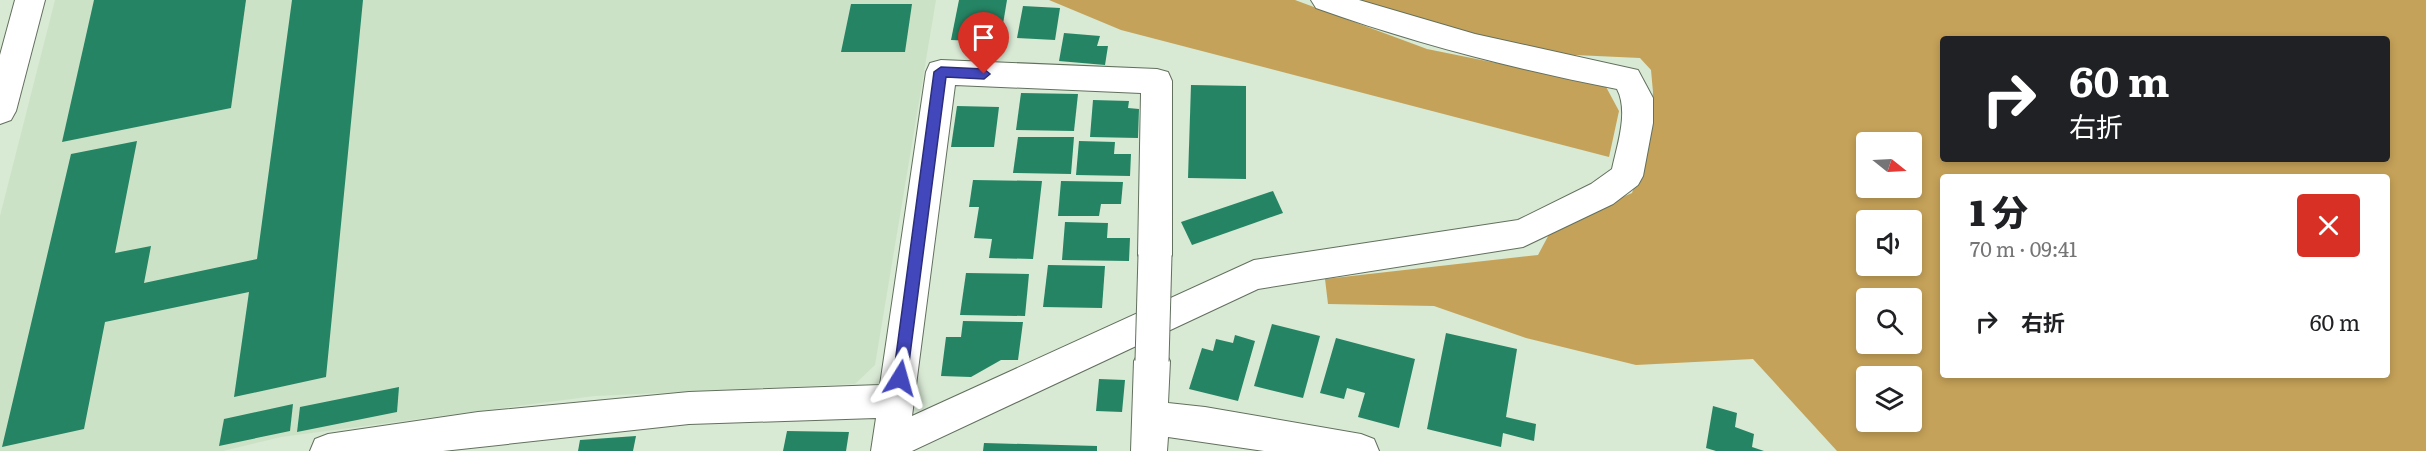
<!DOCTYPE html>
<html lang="ja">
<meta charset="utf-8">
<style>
:root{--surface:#fff;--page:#f2f2f2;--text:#202124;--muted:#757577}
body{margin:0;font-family:Literata,"Noto Sans JP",serif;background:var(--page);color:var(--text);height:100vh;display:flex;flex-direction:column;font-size:22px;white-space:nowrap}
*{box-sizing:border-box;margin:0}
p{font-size:20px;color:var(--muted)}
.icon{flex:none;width:33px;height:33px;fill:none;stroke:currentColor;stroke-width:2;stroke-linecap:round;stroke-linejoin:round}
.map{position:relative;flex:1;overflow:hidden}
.sheet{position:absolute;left:1940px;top:174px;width:450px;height:204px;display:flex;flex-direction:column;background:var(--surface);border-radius:6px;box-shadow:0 3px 9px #0003}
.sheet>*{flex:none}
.hud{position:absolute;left:1940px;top:36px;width:450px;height:126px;border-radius:6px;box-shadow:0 3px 9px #0003;background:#202124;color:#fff;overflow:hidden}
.needle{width:39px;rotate:108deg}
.buttons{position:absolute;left:1856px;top:132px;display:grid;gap:12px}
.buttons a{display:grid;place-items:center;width:66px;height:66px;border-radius:6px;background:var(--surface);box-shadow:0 3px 9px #0003;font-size:30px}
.pin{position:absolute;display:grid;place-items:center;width:51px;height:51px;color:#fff;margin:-62px -26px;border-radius:50% 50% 50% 0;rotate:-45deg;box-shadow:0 0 6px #0007}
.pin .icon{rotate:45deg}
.me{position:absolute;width:66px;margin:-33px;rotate:8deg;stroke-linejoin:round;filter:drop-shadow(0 0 4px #0008)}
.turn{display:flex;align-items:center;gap:21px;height:126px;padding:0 30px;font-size:27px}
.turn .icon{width:78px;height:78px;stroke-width:2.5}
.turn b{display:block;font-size:42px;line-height:51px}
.round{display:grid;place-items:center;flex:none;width:63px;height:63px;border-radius:6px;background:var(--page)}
.head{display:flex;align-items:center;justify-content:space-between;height:102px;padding:0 30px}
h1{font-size:36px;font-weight:800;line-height:45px}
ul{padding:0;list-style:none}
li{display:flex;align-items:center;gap:18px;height:90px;padding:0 30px}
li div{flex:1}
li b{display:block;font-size:22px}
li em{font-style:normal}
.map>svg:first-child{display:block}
.built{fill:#cce2c6}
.forest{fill:#c5a259;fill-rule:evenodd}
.building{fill:#258464}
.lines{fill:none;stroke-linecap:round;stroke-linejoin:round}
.street-casing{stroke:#62705e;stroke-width:2}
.secondary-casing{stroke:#62705e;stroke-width:2}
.street{fill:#fff;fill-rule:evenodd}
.secondary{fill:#fff;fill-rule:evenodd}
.street-bridge-casing{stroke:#62705e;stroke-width:35;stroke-linecap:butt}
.street-bridge{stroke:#fff;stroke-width:33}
.route{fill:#4247bc;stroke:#2b2e7a;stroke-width:1.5}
</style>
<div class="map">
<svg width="2426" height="451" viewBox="0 0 2426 451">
<rect width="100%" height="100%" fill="#d8e9d4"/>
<polygon class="built" points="55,0 936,0 875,365 855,384 595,396 281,437 223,451 0,451 0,216"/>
<g class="forest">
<polygon points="1049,0 1295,0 1427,49 1605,85 1619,111 1609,157 1121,30"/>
<path d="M1360 0H2426V451H1837L1753 359 1636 365 1526 338 1434 306 1328 304 1325 279 1538 255 1553 227 1632 193 1650 140 1653 92 1651 70 1640 58 1532 53ZM1942 39H2386V159H1942ZM1866 142H1911V188H1866ZM1942 177H2386V375H1942ZM1866 220H1911V266H1866ZM1866 298H1911V344H1866ZM1866 376H1911V422H1866Z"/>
</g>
<g class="building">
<polygon points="94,0 246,0 231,108 62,142"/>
<polygon points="292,0 363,0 326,377 234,397 249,292 105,322 84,429 2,447 71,154 137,141 115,253 151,246 144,283 257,259"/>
<polygon points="959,0 1007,0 1000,42 951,40"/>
<polygon points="851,4 912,4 905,52 841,52"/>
<polygon points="1023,6 1060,8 1055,40 1017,38"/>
<polygon points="1064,33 1100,36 1097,46 1108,46 1105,65 1059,61"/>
<polygon points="1191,85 1246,86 1246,179 1188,178"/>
<polygon points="1021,93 1078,94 1074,131 1016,130"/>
<polygon points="1093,100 1129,101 1128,108 1139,109 1138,138 1090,137"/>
<polygon points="957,106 999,107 994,147 951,147"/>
<polygon points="1018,137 1074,137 1071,174 1013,173"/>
<polygon points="1079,141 1115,142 1114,154 1131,154 1130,176 1076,175"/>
<polygon points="973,180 1042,181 1033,259 989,258 992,239 974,238 979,207 969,207"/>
<polygon points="1061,181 1123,182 1121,204 1101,204 1099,216 1058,216"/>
<polygon points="1273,191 1283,213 1192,245 1181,222"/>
<polygon points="1065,222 1108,223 1107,238 1130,238 1129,261 1062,260"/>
<polygon points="1048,265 1105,266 1102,308 1043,307"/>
<polygon points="966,273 1029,274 1025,316 960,315"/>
<polygon points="963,321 1023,322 1018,360 1001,360 971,377 941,376 946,337 961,337"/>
<polygon points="1272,324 1320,336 1303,398 1254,386"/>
<polygon points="1446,333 1517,349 1506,417 1536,424 1534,441 1503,433 1501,447 1427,429"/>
<polygon points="1235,335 1255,341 1238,401 1189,389 1202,348 1213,351 1216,339 1233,343"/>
<polygon points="1336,338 1415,359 1399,428 1358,417 1365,393 1347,388 1344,399 1320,393"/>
<polygon points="1099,379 1125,380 1122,412 1096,411"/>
<polygon points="399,387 397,412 297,432 300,407"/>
<polygon points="293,404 290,431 219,446 224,419"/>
<polygon points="1713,406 1737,413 1735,427 1754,434 1752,447 1764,451 1716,451 1706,448"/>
<polygon points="787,431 849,432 846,451 783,451"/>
<polygon points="636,436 633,451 578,451 580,440"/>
<polygon points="984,443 1097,446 1097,451 983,451"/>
</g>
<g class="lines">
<g class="street-casing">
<g id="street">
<path d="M1311 0H1359L1475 34 1638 70 1653 98V123L1643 176 1638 185 1613 204 1523 247 1258 289 912 451H871L876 418 689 424 443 451H310L315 439 328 434 478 412 689 392 880 385 926 72 930 63 941 60 1157 69 1168 72 1172 81V255L1167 265 1155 269 1143 265 1138 255 1141 93 955 85 912 416 1254 260 1518 220 1591 184 1612 169C1617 145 1629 112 1617 89 1514 69 1414 43 1316 8Z"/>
<polygon points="1152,345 1164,350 1170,361 1168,403 1205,407 1361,434 1374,439 1379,451 1264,451 1168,437 1167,451 1131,451 1134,361 1140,350"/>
</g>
</g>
<g class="secondary-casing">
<polygon id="secondary" points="15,0 45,0 16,111 11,120 0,124 0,55"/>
</g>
<use href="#street" class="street"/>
<use href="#secondary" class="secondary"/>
<g class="street-bridge-casing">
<polyline id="street-bridge" points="1152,361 1155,255"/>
</g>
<use href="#street-bridge" class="street-bridge"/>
</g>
<polygon class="route" points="941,67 984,69 990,74 984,79 946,77 907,378 905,383 900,384 895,383 893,378 934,72"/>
</svg>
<div class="buttons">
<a><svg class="needle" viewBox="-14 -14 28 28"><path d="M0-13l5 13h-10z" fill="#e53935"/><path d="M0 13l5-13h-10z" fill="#757577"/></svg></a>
<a><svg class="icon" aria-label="sound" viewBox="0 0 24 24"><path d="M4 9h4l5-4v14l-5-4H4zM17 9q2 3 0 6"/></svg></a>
<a><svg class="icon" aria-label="search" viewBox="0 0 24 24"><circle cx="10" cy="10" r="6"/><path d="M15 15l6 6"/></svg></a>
<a><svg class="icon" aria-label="layers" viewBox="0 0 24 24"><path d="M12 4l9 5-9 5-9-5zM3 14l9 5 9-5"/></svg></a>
</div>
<div class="pin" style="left:984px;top:74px;background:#d93025"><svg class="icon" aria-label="arrive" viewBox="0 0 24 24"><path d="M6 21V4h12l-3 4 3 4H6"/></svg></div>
<svg class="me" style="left:900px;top:378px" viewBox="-20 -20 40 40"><path d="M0-17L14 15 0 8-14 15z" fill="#4247bc" stroke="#fff" stroke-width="4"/></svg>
<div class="hud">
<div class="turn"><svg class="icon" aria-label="right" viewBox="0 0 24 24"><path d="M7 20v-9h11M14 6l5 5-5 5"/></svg><div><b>60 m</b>右折</div></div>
</div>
<section class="sheet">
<div class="head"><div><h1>1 分</h1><p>70 m · 09:41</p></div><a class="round" style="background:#d93025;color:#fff"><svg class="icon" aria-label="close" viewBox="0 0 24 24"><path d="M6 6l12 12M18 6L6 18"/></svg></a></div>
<ul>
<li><svg class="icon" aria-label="right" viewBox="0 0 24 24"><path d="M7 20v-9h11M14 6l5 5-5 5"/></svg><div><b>右折</b></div><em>60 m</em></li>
</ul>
</section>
</div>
